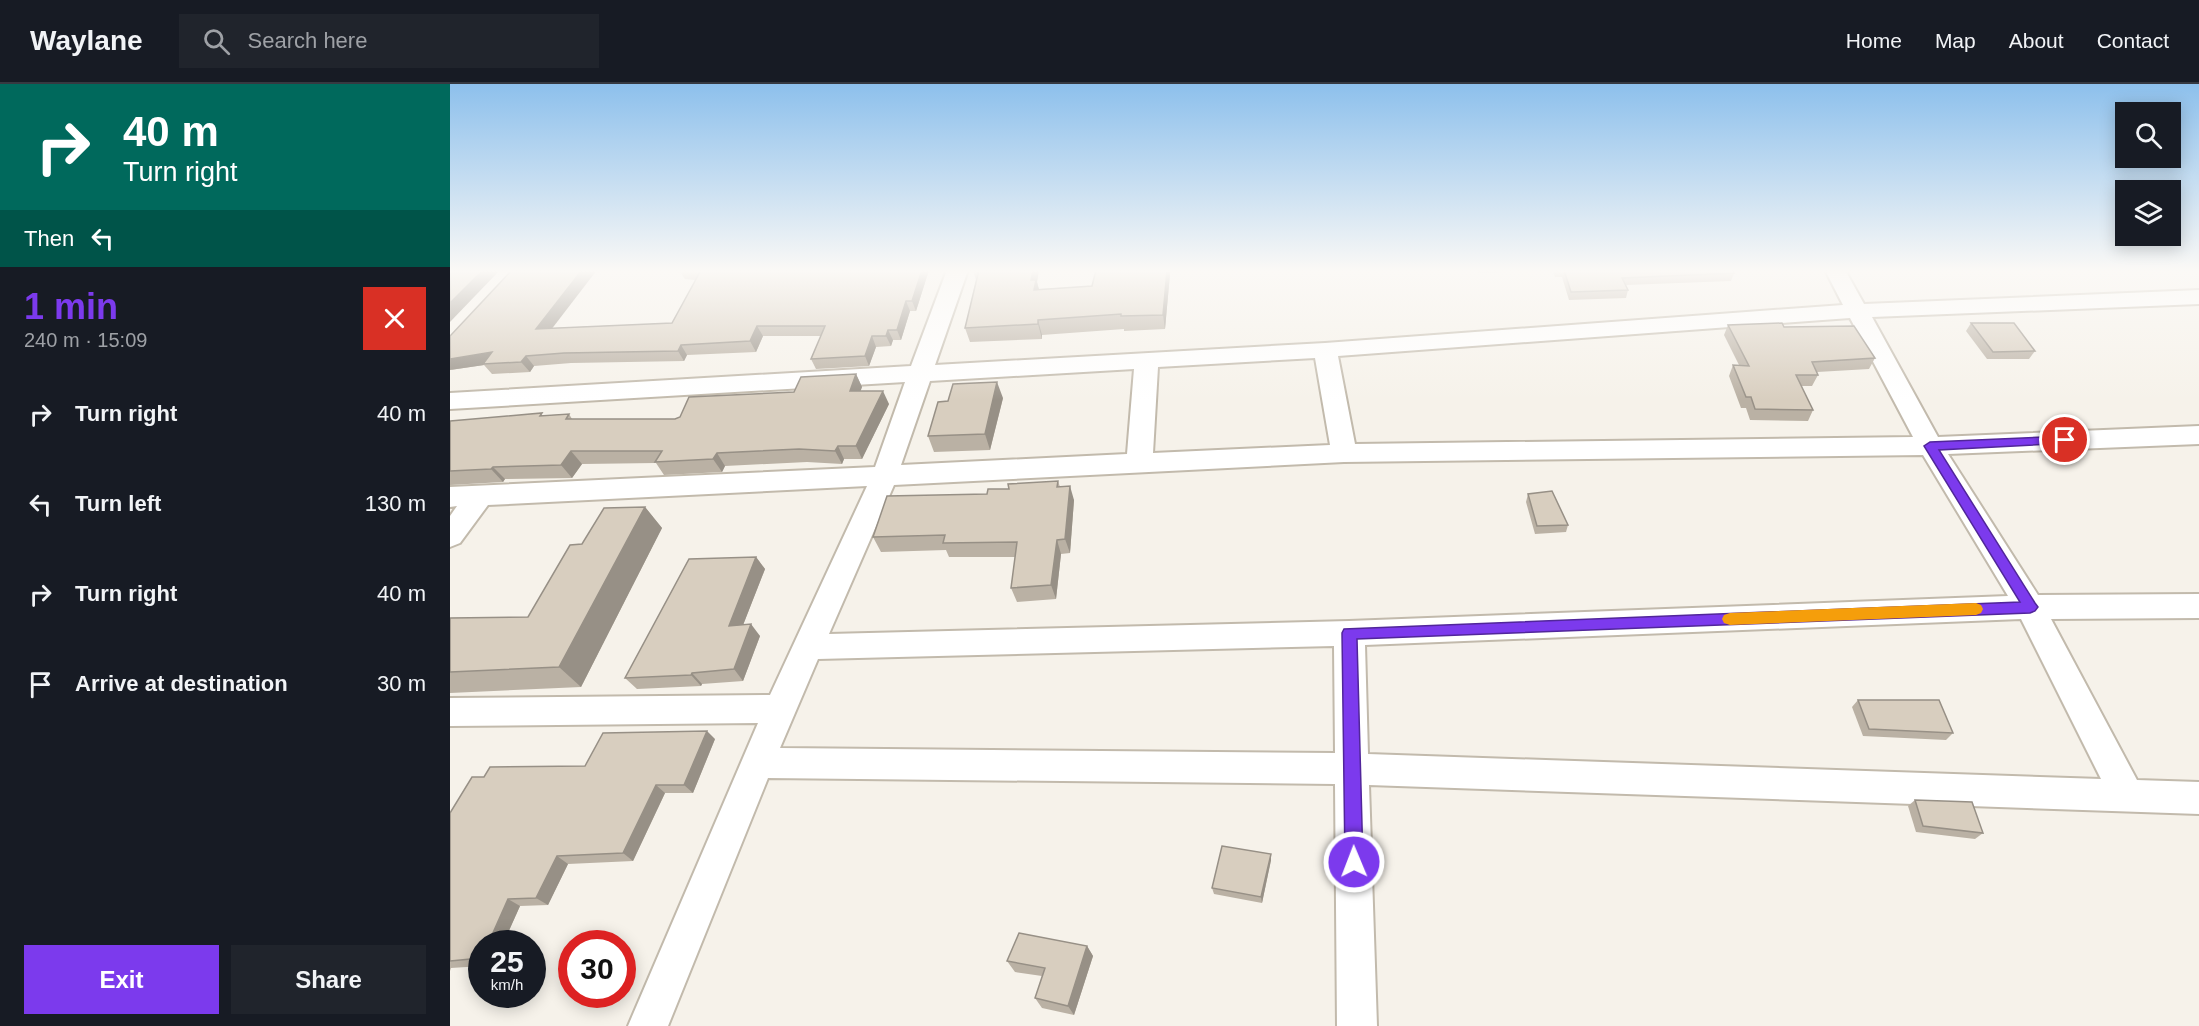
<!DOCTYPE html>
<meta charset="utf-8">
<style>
:root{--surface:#171b24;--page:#20242c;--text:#f1f3f6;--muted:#9ea1a6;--line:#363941;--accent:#7c3aed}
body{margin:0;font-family:Arial,sans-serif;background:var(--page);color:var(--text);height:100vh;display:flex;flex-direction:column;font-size:22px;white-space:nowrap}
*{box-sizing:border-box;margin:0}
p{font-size:20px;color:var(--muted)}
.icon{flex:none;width:33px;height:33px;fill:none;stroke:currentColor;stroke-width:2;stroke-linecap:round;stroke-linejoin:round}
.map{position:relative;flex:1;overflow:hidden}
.panel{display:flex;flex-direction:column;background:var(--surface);width:450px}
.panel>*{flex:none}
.guide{background:#00695c;color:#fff;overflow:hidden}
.buttons{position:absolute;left:1665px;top:18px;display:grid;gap:12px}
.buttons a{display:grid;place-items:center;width:66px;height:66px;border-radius:0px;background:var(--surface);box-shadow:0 3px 15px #0003;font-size:30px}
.speed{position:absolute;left:18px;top:846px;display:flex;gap:12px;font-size:30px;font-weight:700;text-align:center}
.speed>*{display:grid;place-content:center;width:78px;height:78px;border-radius:50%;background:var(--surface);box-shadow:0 3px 15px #0003;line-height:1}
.speed small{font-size:15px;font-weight:400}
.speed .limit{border:9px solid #d22;background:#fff;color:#111}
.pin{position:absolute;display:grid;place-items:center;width:51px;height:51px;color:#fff;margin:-26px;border:3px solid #fff;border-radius:50%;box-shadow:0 2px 6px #0007}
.me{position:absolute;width:66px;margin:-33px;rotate:359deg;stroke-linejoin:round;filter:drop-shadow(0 0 4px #0008)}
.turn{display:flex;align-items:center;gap:21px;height:126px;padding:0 24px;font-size:27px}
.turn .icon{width:78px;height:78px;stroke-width:2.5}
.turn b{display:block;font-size:42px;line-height:51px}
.then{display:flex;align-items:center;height:57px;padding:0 24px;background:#0003;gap:12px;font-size:22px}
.round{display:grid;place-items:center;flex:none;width:63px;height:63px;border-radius:0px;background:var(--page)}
.head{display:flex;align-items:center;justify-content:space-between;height:102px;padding:0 24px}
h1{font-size:36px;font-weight:600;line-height:45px;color:var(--accent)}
.button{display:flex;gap:12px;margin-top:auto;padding:12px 24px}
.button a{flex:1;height:69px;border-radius:0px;background:var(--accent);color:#fff;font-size:24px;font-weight:600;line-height:69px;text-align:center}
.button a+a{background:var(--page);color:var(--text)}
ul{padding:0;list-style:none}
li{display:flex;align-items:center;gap:18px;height:90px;padding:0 24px}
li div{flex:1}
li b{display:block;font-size:22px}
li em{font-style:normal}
header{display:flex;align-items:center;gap:36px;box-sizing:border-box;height:84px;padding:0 30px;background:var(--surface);border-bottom:2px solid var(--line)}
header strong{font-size:28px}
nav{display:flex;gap:33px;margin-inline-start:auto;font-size:21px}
.search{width:420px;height:54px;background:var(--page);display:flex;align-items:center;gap:15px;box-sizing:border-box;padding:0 21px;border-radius:0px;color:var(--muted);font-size:22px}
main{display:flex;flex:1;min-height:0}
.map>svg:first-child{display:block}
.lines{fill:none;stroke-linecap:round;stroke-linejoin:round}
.street-casing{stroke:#c2baac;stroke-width:4}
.street{fill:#fff;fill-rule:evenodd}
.wall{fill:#bab1a4}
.shaded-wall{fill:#979086}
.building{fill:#d8cebf;stroke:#979086;stroke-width:1.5}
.route{fill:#7c3aed;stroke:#51269a;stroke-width:1.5}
.slow{fill:#f59e0b}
</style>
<header>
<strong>Waylane</strong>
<div class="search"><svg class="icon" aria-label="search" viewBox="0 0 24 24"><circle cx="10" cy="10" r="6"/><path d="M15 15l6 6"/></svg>Search here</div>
<nav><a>Home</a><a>Map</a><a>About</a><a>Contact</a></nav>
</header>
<main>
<section class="panel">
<div class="guide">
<div class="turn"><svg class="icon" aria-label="right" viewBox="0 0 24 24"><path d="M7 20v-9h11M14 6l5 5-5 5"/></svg><div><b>40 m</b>Turn right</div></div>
<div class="then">Then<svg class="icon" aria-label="left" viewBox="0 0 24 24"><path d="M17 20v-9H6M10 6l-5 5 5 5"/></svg></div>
</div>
<div class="head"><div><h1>1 min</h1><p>240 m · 15:09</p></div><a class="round" style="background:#d93025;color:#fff"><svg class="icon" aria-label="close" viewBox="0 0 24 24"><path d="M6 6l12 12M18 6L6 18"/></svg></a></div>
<ul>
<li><svg class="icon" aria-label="right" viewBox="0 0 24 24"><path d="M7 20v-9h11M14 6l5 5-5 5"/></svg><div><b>Turn right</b></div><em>40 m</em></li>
<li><svg class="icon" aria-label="left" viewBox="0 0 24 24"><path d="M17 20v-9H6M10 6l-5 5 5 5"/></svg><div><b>Turn left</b></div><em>130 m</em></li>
<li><svg class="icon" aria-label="right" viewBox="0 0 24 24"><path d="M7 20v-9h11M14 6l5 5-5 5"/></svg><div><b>Turn right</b></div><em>40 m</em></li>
<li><svg class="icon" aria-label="arrive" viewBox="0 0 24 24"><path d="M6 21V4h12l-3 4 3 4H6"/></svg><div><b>Arrive at destination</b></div><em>30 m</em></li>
</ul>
<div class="button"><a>Exit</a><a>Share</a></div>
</section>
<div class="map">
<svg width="1749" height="942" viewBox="0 0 1749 942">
<rect width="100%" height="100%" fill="#f6f2ea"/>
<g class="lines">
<g class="street-casing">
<path id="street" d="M497 186H518L485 281 875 259 1393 221 1375 186H1395L1414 220 1749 206V220L1422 233 1488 353 1749 342V360L1498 370 1588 511 1749 510V534L1601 535 1687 696 1749 698V730L919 701 927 942H887L885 700 318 694 218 942H178L308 639 0 642V614L320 611 417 402 38 421 10 459 0 463V432L7 422 0 423V403L425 383 455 298 0 325V309L461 282ZM1400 234 1463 353 905 360 888 272ZM865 274 880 361 703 369 708 283ZM684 285 677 370 451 381 480 297ZM1473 371 1558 512 899 537 379 550 444 401 894 378ZM1571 535 1651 695 918 670 915 561ZM884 562 885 669 330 664 368 575Z"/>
</g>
<use href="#street" class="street"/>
</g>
<g class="wall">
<polygon points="229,186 479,186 466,227 460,227 451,256 443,256 441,262 426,263 419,282 366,285 361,275 371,252 313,252 306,268 237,271 234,277 121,279 84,282 80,288 42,290 34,281 0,286 102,244 222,239 246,196 235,195"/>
<polygon points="523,186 589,186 587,198 589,205 642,202 646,186 719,186 720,190 715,245 674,247 674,245 592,251 592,255 520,258 515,244 526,196"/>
<polygon points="1027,186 1282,186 1284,189 1281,197 1176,201 1178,206 1176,214 1119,216 1112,193 1105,193 1102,186 1028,189"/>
<polygon points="1521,239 1585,267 1579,275 1537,275 1516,247"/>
<polygon points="1278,241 1334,243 1425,274 1419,285 1367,288 1368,291 1362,302 1351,302 1363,326 1358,337 1300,336 1296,324 1291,324 1279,292 1283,281 1289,281 1274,251"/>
<polygon points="406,290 412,303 410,307 439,320 412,375 394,375 392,380 357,378 275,382 272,388 214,391 206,379 132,380 122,394 55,395 53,398 0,401 0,337 119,330 122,335 225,335 344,308"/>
<polygon points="553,314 540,366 484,368 478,352"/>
<polygon points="608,397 610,403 624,416 620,469 611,470 606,515 567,518 561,504 565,473 499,473 496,466 431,468 423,453 559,405"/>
<polygon points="1078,410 1118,441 1116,448 1085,450 1076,418"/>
<polygon points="195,423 212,444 131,603 0,609 0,534 78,533 132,460"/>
<polygon points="306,473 315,485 293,541 310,552 293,597 252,600 251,602 187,605 175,594"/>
<polygon points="1408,616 1503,649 1496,656 1413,652 1402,623"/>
<polygon points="265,655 243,709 215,709 183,777 118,780 98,821 70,822 53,860 32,860 32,882 1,884 0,887 0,729 34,693 135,682"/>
<polygon points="1465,716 1533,749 1525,755 1466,748 1458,722"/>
<polygon points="821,770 821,776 812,819 764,810 762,804"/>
<polygon points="637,862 643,872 624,931 592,924 585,914 592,892 565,888 557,877"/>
</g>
<g class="shaded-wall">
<polygon points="33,186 50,186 0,238 0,219"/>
<polygon points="132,186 147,186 94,255 86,245"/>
<polygon points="472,186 479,186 466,227 462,217"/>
<polygon points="583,186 589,186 587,198 590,210 585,211 581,196"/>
<polygon points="717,186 719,186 720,190 715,245 713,231"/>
<polygon points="456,217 460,227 451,256 447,246"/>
<polygon points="588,236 592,251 592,255 588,240"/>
<polygon points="307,242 313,252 306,268 300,257"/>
<polygon points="438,246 443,256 441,262 436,252"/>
<polygon points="422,252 426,263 419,282 415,272"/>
<polygon points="231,261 237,271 234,277 228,267"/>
<polygon points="42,268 33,280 34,281 0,286 0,275"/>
<polygon points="76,272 84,282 80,288 71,278"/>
<polygon points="406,290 412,303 406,320 400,307"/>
<polygon points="547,298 553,314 540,366 535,350"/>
<polygon points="433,307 439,320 412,375 406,362"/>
<polygon points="388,362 394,375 392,380 385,367"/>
<polygon points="121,367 132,380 122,394 111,381"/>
<polygon points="267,369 275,382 272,388 263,375"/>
<polygon points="43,383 55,395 53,398 41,385"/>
<polygon points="620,402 624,416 620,469 615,455"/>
<polygon points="195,423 212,444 131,603 109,583"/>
<polygon points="607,456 611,470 606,515 601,501"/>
<polygon points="306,473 315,485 288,554 279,542"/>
<polygon points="301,540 310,552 293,597 284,585"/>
<polygon points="242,589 252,600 251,602 241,591"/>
<polygon points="257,647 265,655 243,709 234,701"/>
<polygon points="206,701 215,709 183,777 173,769"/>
<polygon points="821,770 821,776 812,819 811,813"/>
<polygon points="107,772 118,780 98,821 86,814"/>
<polygon points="58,815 70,822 53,860 38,860"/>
<polygon points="637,862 643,872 624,931 618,922"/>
</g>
<g class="building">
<polygon points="0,186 33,186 0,219"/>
<polygon points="62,186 132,186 86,245 222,239 251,186 234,186 472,186 462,217 456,217 447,246 438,246 436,252 422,252 415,272 361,275 375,242 307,242 300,257 231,261 228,267 114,269 76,272 71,278 33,280 42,268 0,275 0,252"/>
<polygon points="523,186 583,186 581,196 586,196 584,206 642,202 646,186 717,186 713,231 671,232 671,230 588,236 588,240 515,244 529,186 523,187"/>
<polygon points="1114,186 1282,186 1284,189 1172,194 1178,206 1121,208"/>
<polygon points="1332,239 1334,243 1404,242 1425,274 1362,278 1368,291 1346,291 1363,326 1305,325 1301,313 1296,313 1283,281 1299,282 1278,241"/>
<polygon points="1521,239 1564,239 1585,267 1543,268"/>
<polygon points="406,290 400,307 433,307 406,362 388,362 385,367 349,365 267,369 263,375 205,378 212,367 121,367 111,381 43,383 41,385 0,387 0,337 92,329 90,332 119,330 116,335 225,335 230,333 239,313 344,308 351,293"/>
<polygon points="547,298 535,350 478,352 488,318 498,317 503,300"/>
<polygon points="608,397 607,403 620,402 615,455 607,456 601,501 561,504 567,458 493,459 495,451 423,453 437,412 537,410 538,405 559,405 558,400"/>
<polygon points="1102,407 1118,441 1087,442 1078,410"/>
<polygon points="195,423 109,583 0,588 0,534 78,533 120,461 132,460 154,424"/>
<polygon points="306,473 279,542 301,540 284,585 242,589 241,591 175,594 239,475"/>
<polygon points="1408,616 1489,616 1503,649 1419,645"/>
<polygon points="257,647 234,701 206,701 173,769 107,772 86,814 58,815 38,860 32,860 31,874 0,877 0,729 22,693 34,693 40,683 135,682 153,649"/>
<polygon points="1465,716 1522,718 1533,749 1473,742"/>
<polygon points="772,762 821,770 811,813 762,804"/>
<polygon points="569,849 637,862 618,922 585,914 595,884 557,877"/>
</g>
<linearGradient id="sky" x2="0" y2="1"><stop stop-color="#8dc0ec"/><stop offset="0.59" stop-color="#fbf9f6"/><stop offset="1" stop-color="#fbf9f6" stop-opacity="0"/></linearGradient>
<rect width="1749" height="317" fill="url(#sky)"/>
<polygon class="route" points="1615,352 1619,353 1619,359 1489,366 1585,519 1588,523 1585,527 1580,529 907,555 913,778 910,784 904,787 898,784 895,778 892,549 894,545 1570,518 1474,362 1480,358"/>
<polygon class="slow" points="1526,519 1531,521 1533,525 1531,529 1526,531 1280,541 1274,539 1272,535 1274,531 1280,529"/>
</svg>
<div class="buttons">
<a><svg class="icon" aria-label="search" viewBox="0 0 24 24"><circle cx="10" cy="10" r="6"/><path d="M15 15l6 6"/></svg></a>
<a><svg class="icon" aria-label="layers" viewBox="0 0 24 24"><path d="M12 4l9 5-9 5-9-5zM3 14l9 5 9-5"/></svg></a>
</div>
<div class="speed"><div>25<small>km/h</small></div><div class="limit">30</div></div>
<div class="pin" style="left:1615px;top:356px;background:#d93025"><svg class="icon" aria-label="arrive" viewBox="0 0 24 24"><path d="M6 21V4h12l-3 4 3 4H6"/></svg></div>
<svg class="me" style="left:904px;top:778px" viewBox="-20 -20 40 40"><circle r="17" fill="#7c3aed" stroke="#fff" stroke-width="3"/><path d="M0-11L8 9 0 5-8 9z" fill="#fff"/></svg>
</div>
</main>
